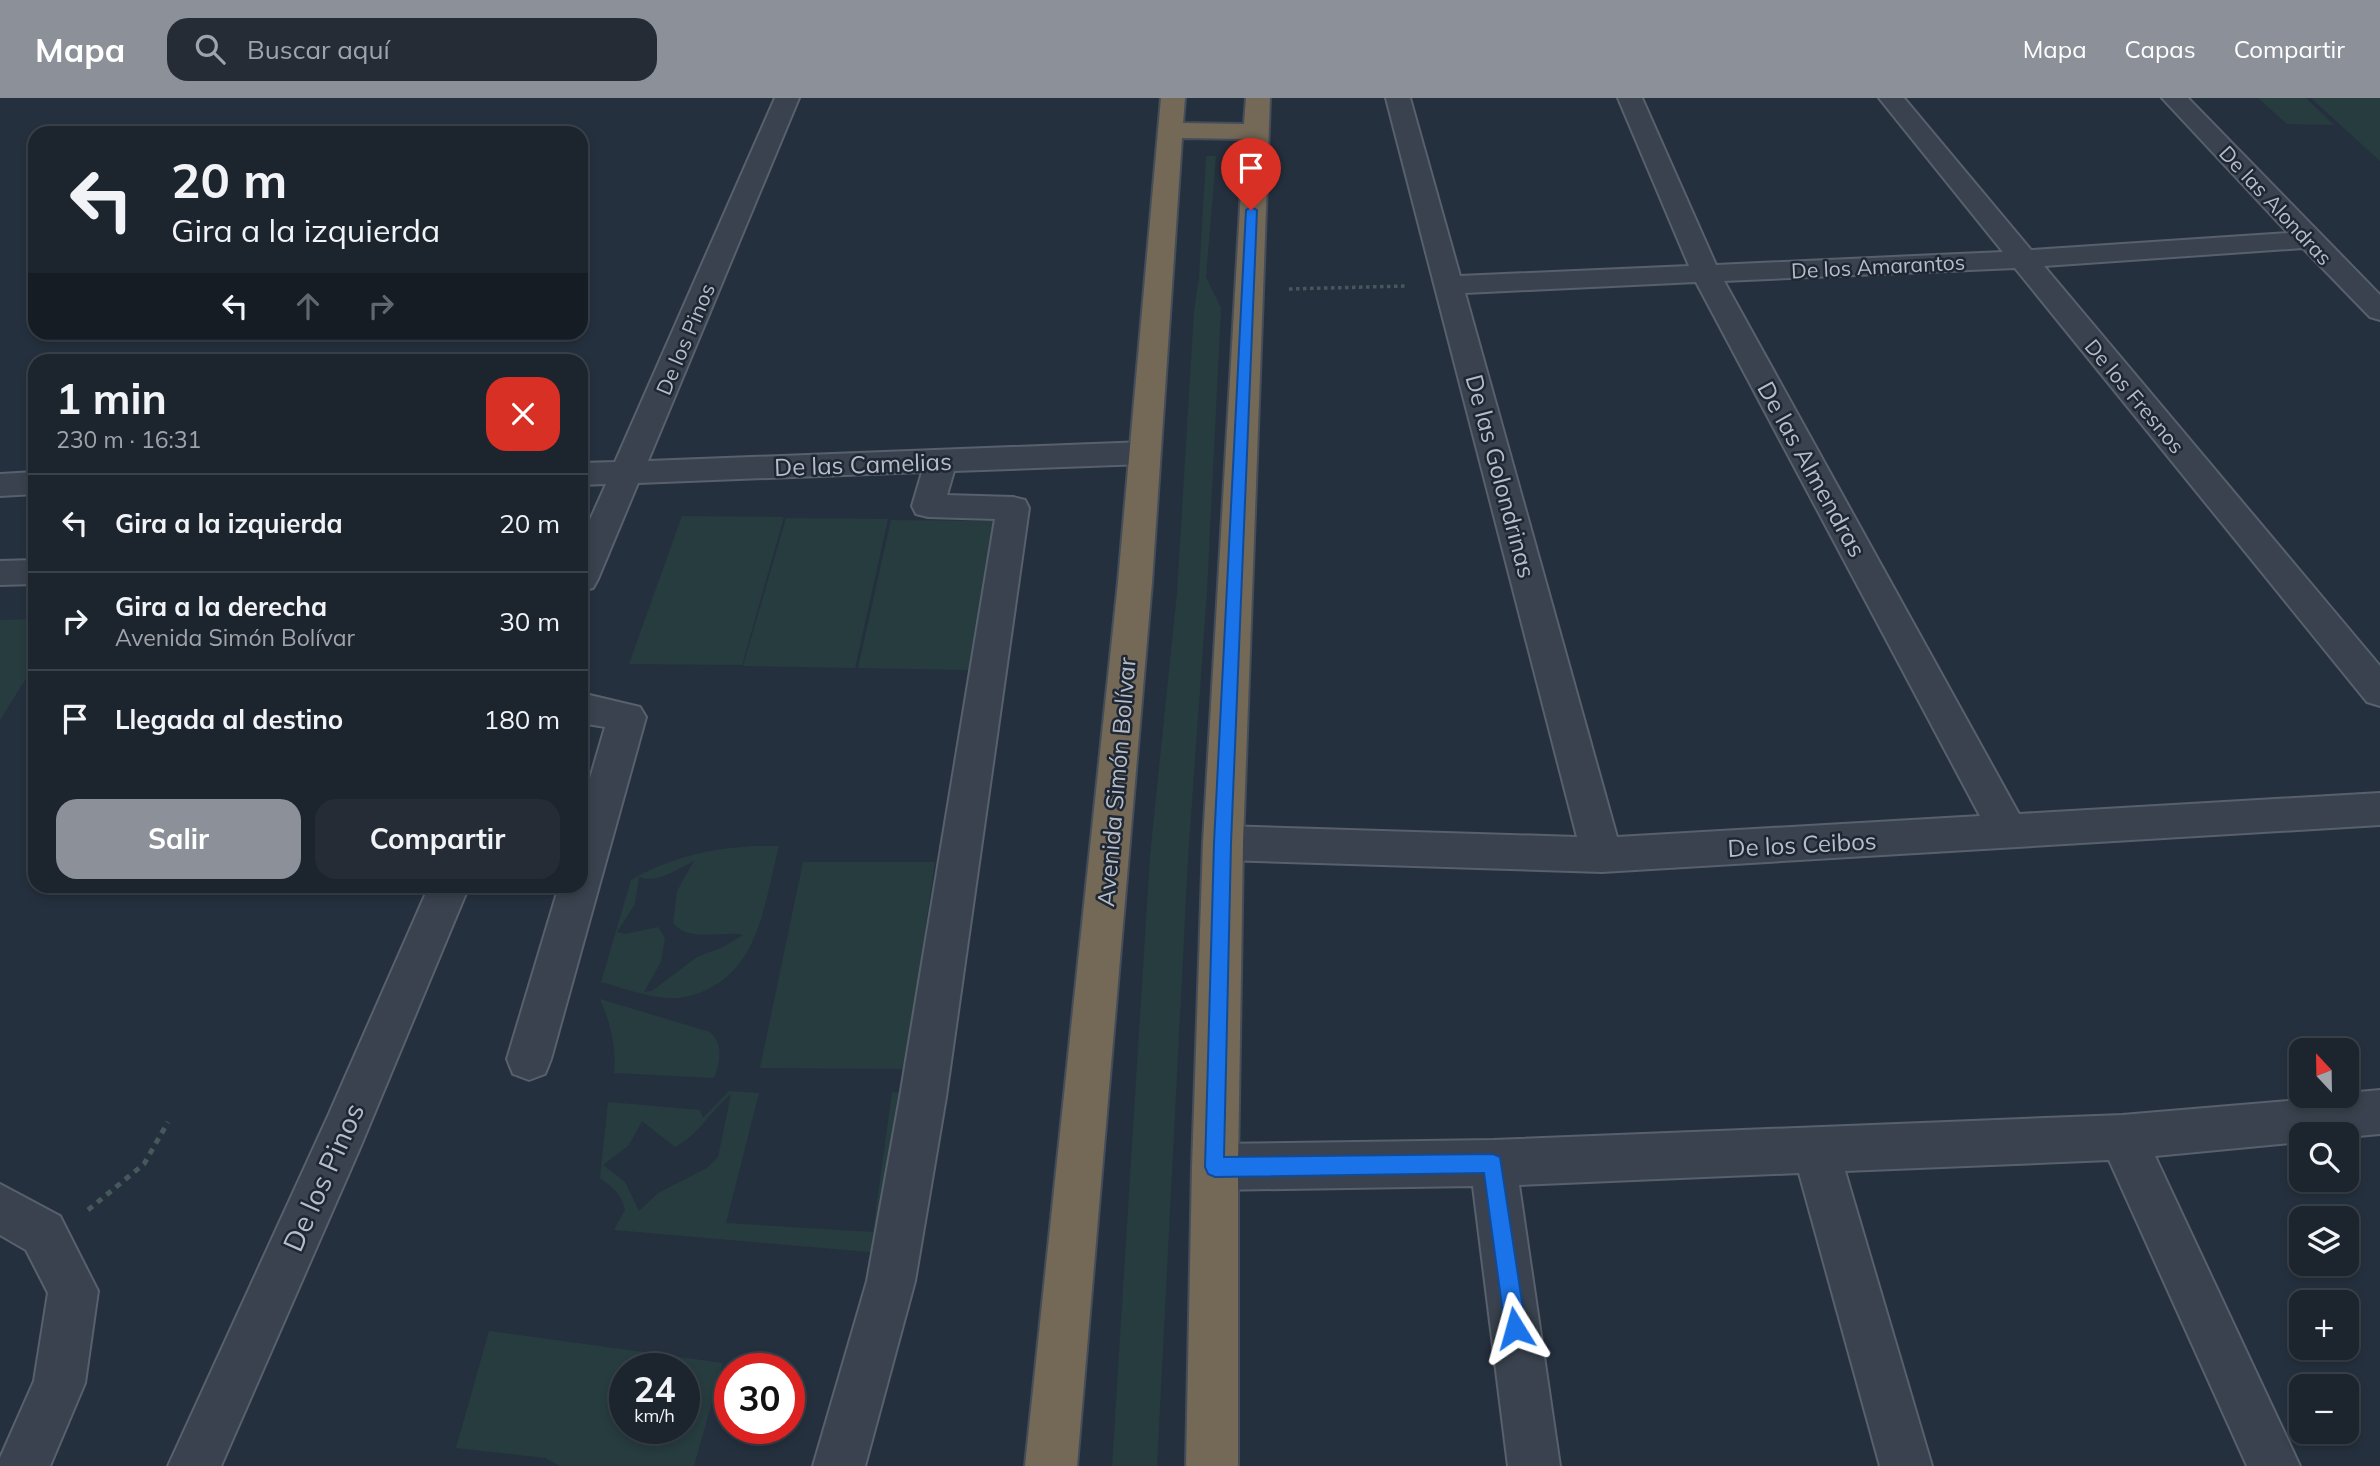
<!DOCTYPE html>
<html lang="es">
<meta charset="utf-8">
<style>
:root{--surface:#1c242e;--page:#252c36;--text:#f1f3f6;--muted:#a0a4aa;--line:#3a414a;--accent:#8c9099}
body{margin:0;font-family:Mulish,sans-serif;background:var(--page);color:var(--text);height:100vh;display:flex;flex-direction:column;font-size:26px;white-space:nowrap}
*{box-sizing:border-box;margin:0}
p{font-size:23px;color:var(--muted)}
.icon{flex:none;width:38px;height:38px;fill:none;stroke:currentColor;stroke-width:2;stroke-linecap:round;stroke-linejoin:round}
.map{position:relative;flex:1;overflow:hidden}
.sheet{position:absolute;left:28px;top:256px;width:560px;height:539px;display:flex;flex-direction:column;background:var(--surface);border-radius:21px;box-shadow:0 4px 10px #0003,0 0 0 2px var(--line)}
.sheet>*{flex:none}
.hud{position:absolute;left:28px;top:28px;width:560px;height:214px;border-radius:21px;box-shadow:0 4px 10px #0003,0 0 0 2px var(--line);background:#1c242e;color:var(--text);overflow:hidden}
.needle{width:46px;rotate:338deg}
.tools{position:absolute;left:2289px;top:940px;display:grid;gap:14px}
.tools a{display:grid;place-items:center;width:70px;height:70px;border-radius:14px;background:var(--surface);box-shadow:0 4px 10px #0003,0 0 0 2px var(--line);font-size:35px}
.speed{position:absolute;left:609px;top:1255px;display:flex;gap:14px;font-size:35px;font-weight:700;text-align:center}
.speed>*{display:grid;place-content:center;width:91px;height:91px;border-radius:50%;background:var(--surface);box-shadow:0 4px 10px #0003,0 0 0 2px var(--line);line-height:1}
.speed small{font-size:18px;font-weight:400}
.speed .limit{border:10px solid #d22;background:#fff;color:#111}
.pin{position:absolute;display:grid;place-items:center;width:60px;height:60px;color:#fff;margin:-72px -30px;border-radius:50% 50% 50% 0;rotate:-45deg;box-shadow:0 0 7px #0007}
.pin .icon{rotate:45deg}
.me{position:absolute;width:77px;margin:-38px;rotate:352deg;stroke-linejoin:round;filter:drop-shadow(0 0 5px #0008)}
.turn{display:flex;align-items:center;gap:24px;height:147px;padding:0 28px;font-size:32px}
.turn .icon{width:91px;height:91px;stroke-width:2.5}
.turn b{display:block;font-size:49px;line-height:60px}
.lanes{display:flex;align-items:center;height:66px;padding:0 28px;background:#0003;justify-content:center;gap:35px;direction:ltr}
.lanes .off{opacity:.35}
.round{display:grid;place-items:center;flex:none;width:74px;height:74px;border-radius:21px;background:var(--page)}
.overview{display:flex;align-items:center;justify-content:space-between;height:119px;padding:0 28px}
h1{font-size:42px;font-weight:700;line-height:52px}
.action{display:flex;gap:14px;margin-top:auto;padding:14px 28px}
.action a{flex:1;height:80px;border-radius:21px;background:var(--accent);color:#fff;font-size:28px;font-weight:700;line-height:80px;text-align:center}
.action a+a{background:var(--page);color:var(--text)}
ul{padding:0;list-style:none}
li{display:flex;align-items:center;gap:21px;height:98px;padding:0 28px;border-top:2px solid var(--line)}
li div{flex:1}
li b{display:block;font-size:26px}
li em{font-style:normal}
header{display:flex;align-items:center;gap:42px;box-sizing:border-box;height:98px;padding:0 35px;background:var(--accent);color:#fff}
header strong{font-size:33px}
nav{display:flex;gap:38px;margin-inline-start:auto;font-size:24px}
.search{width:490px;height:63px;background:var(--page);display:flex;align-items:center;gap:18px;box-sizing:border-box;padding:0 24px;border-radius:21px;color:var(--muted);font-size:26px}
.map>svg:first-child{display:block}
.green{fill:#273c3f;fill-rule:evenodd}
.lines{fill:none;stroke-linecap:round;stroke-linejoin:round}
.minor-casing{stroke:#57606c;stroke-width:4}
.highway-casing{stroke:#444d59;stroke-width:4}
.path-far1{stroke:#45595c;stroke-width:3.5;stroke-dasharray:3.5 3.5;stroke-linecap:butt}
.path{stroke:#45595c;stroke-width:5;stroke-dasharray:6 6;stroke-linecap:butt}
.minor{fill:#39424e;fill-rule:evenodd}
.highway{fill:#746956;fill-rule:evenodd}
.route{fill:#1a73e8;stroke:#114b97;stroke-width:2}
.labels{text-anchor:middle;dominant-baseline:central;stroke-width:5;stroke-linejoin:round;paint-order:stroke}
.far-street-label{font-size:21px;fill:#b5bdc9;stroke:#1e2733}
.street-label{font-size:24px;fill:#b5bdc9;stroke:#1e2733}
.near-street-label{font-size:28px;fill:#b5bdc9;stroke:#1e2733}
</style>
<header>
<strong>Mapa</strong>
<div class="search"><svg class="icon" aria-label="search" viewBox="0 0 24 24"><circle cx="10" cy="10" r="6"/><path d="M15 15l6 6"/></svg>Buscar aquí</div>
<nav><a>Mapa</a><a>Capas</a><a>Compartir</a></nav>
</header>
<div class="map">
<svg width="2380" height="1368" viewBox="0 0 2380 1368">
<rect width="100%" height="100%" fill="#25303e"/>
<g class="green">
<polygon points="2258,0 2306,0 2334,27 2287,26"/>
<polygon points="2311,0 2380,0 2380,63"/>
<polygon points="1206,58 1216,58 1206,179 1221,210 1207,494 1188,761 1157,1368 1112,1368 1150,758 1177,495 1194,213 1199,180"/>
<polygon points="682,418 784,419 742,567 629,566"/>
<polygon points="786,420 888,421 855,570 743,568"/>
<polygon points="891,422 994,423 970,572 858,570"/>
<polygon points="35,521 35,566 0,622 0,522"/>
<path d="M752 748H779C765 800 761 867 706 892 695 897 681 901 669 900 647 899 623 890 601 884L631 782C669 760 708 751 752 748ZM694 763 677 793 673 825C689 845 722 832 743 837L723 849 697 859 652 893 644 894 661 864 665 840 658 829 625 836 617 834 635 806 639 779C658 786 677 771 694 763Z"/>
<polygon points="803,764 935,764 905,971 760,970"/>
<path d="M600 901 710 934C724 947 720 964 714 980L614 975C616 947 611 927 600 901Z"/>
<path d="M729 993 759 995 726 1125 873 1134 892 994 907 996 881 1155 614 1132 625 1112C621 1095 613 1090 600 1080L608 1004 700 1012 703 1020ZM731 996 718 1059 707 1070 658 1095 639 1113 625 1084 603 1067 629 1047 642 1023 675 1049C700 1036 709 1014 731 996Z"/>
<path d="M489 1233 723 1265 694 1368H560L545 1360 456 1350ZM684 1270V1330H625V1270Z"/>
</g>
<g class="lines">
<g class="minor-casing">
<g id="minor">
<polygon points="775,0 799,0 648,363 1144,344 1155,347 1160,355 1155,363 1144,366 954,373 947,397 1013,399 1025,402 1029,410 946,999 915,1183 865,1368 813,1368 867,1183 900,999 995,421 928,419 916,416 912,408 922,374 638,385 598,481 593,490 581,493 581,442 606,386 581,387 581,365 615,364"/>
<path d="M1386 0H1410L1460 178 1689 168 1618 0H1642L1716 167 2003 154 1879 0H1904L2031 152 2288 135 2162 0H2188L2380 197V222L2370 219 2303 150 2044 168 2380 568V608L2367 604 2015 170 1724 183 2019 716 2380 695V727L1602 774 1223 762 1209 757 1203 745 1209 733 1223 728 1577 739ZM1696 184 1980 718 1617 739 1465 195Z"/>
<polygon points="35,374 35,396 0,398 0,376"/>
<polygon points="35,462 35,486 0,487 0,463"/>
<polygon points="581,595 640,609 646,619 551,961 545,976 529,982 513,976 507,961 559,788 581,788 581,711 605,629 581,625"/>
<polygon points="429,788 469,788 360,1050 221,1368 168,1368 328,1018"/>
<polygon points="2380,992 2380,1036 2347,1039 2347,1036 2301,1036 2301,1044 2155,1058 2300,1368 2247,1368 2109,1062 1845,1073 1932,1368 1880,1368 1799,1075 1519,1087 1560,1368 1508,1368 1473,1088 1215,1092 1199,1085 1192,1069 1199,1053 1215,1046 1493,1042 2122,1017 2347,998 2347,995"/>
<polygon points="0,1086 60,1118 98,1193 85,1285 50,1368 0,1368 0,1360 34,1283 48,1195 26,1152 0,1137"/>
</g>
</g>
<g class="highway-casing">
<polygon id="highway" points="1161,0 1185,0 1183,25 1244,26 1246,0 1270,0 1243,745 1238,1069 1238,1368 1186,1368 1192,1069 1203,745 1244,41 1182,40 1152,484 1077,1368 1025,1368 1118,484"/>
</g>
<polyline class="path-far1" points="1289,191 1406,188"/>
<polyline class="path" points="88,1112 144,1066 168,1024"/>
<use href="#minor" class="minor"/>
<use href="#highway" class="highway"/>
</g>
<polygon class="route" points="1251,109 1257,112 1231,745 1224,1059 1493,1056 1500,1059 1526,1230 1523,1238 1515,1241 1508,1238 1505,1230 1484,1075 1215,1079 1208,1076 1205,1069 1214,745 1246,112"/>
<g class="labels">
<g class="far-street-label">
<text transform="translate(2276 107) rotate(47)">De las Alondras</text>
<text transform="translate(1878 168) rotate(-3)">De los Amarantos</text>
<text transform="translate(685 241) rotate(-67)">De los Pinos</text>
<text transform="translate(2135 298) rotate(50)">De los Fresnos</text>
</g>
<g class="street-label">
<text transform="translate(863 366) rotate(-2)">De las Camelias</text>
<text transform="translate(1812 371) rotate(61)">De las Almendras</text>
<text transform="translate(1501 378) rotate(75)">De las Golondrinas</text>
<text transform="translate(1116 684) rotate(-85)">Avenida Simón Bolívar</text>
<text transform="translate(1802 746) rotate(-3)">De los Ceibos</text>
</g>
<g class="near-street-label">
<text transform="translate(323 1079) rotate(-66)">De los Pinos</text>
</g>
</g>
</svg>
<div class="tools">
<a><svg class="needle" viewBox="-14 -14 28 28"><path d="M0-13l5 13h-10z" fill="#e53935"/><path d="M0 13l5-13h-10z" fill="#a0a4aa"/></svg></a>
<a><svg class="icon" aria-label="search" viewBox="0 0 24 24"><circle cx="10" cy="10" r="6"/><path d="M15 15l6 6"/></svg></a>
<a><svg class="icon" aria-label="layers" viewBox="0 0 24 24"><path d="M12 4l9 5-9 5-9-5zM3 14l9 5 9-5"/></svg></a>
<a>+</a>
<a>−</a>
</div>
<div class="speed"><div>24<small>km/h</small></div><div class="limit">30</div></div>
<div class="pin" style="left:1251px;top:112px;background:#d93025"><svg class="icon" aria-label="arrive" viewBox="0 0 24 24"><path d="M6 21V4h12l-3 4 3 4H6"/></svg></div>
<svg class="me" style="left:1515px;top:1230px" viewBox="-20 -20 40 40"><path d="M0-17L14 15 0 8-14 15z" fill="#1a73e8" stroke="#fff" stroke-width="4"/></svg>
<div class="hud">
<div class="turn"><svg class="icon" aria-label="left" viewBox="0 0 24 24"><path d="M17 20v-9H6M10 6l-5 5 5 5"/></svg><div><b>20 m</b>Gira a la izquierda</div></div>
<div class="lanes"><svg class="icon" aria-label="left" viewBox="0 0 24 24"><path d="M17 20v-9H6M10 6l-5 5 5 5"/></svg><svg class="icon off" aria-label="ahead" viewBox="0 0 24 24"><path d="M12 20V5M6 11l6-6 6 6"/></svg><svg class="icon off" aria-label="right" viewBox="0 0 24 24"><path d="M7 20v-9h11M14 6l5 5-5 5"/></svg></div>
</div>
<section class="sheet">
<div class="overview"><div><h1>1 min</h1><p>230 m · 16:31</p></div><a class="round" style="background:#d93025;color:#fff"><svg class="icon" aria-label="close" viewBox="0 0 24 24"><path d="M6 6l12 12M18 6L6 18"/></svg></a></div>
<ul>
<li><svg class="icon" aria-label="left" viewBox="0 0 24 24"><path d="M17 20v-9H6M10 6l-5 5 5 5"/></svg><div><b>Gira a la izquierda</b></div><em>20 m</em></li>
<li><svg class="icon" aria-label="right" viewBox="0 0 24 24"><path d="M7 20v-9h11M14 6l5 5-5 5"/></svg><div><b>Gira a la derecha</b><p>Avenida Simón Bolívar</p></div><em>30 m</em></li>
<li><svg class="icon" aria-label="arrive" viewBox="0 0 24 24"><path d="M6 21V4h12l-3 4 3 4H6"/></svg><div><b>Llegada al destino</b></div><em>180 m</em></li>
</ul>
<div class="action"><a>Salir</a><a>Compartir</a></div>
</section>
</div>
